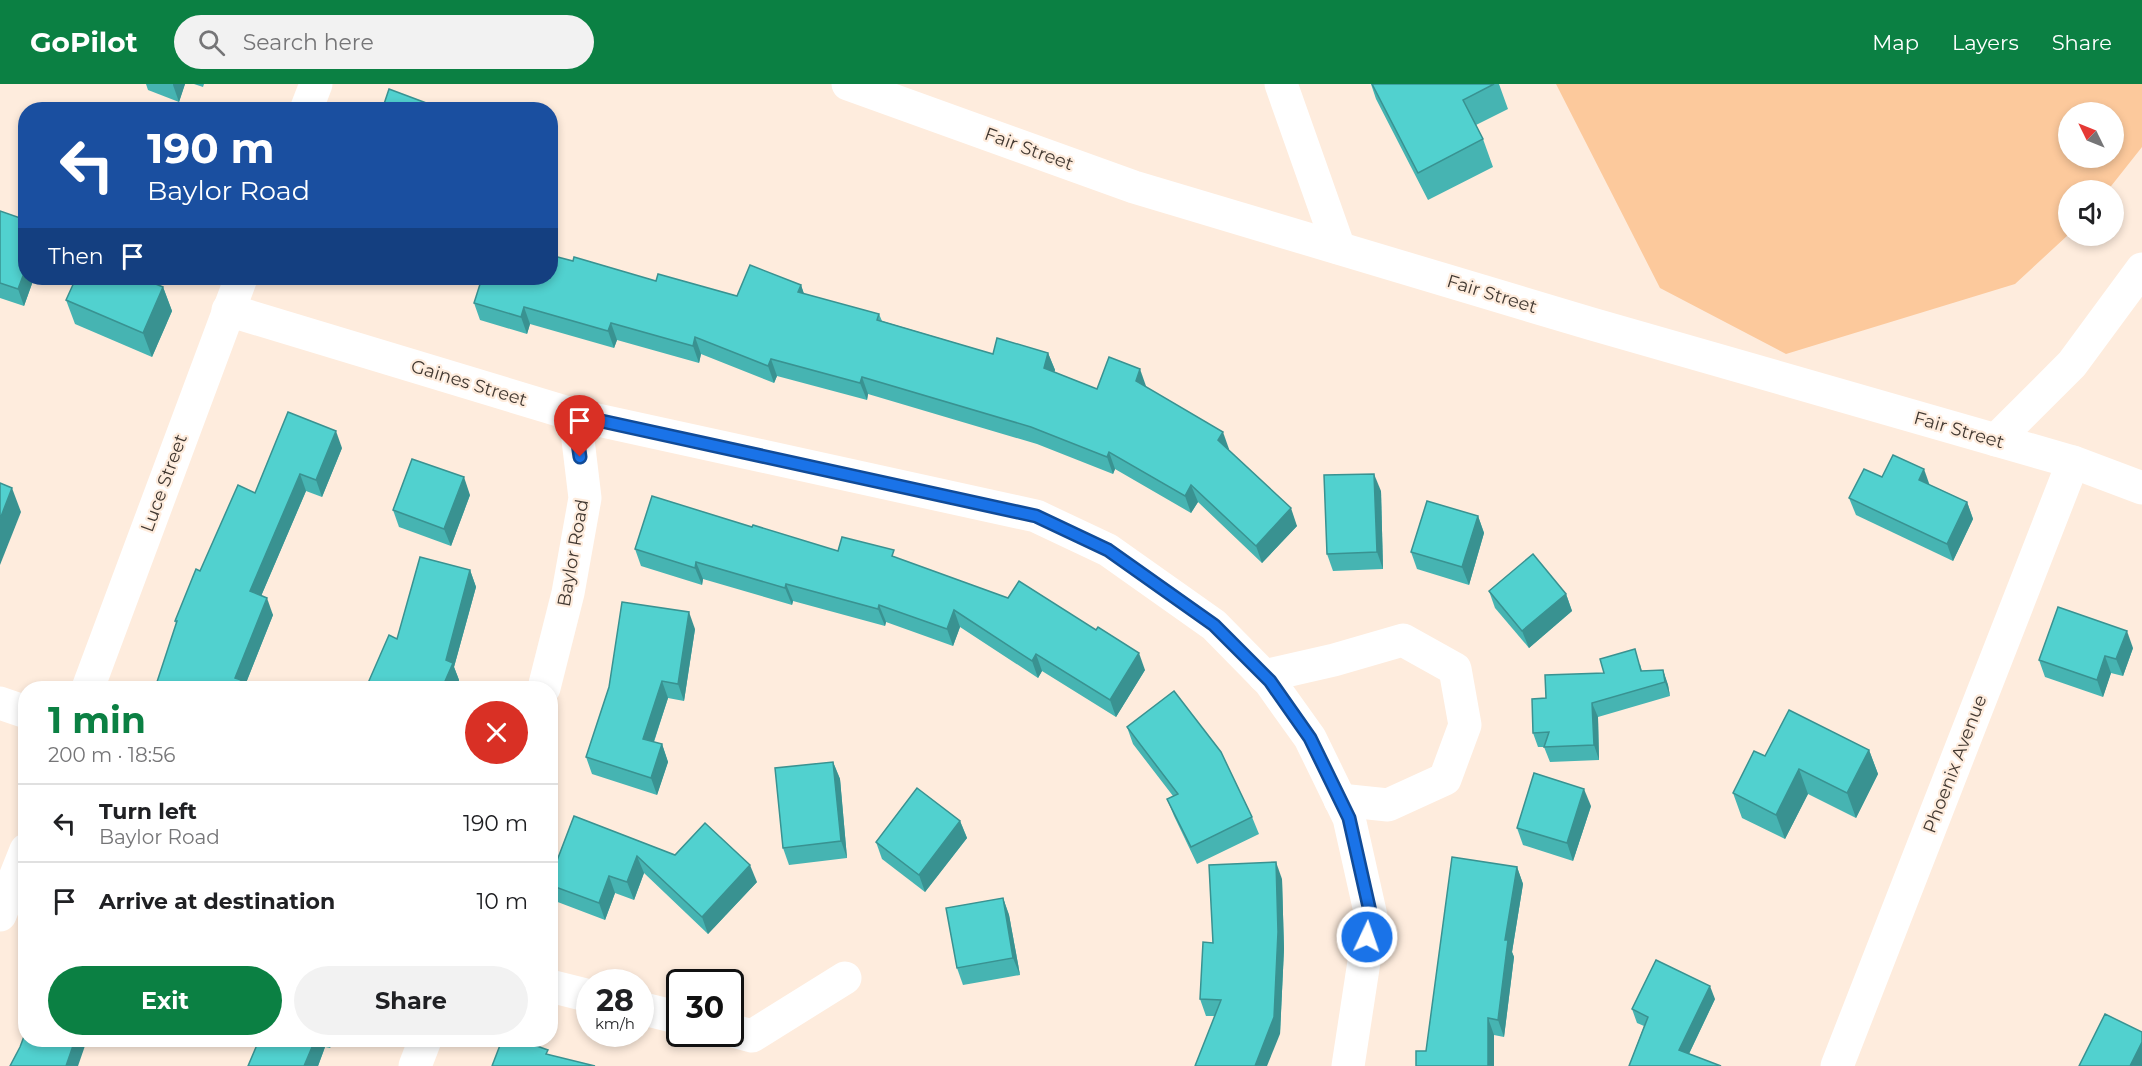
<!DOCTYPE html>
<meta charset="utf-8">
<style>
:root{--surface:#fff;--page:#f2f2f2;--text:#202124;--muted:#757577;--line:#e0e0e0;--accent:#0b8043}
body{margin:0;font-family:Montserrat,sans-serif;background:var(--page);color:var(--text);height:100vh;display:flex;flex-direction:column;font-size:22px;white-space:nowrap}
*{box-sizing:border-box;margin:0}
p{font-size:20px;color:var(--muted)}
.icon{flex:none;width:33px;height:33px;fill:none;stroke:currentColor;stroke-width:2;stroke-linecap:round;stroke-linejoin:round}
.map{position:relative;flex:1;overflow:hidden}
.drawer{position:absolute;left:18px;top:597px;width:540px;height:366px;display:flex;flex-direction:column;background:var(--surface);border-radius:24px;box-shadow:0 3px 9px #0003}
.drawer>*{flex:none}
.hud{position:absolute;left:18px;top:18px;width:540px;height:183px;border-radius:24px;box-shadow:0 3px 9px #0003;background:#1a4fa0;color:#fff;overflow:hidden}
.needle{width:39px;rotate:313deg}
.fabs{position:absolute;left:2058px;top:18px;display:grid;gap:12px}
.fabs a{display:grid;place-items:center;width:66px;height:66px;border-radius:50%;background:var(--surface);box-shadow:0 3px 9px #0003;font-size:30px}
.speed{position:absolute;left:576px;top:885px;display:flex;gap:12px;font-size:30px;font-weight:700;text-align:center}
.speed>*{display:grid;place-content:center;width:78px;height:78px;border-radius:50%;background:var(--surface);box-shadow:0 3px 9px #0003;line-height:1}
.speed small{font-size:15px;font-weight:400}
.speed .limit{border:3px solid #111;border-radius:9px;background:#fff;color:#111}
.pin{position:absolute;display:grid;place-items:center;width:51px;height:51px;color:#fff;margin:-62px -26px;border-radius:50% 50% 50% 0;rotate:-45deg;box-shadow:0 0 6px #0007}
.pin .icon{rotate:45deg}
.me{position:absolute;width:66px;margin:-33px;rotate:3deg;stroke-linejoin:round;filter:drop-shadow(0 0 4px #0008)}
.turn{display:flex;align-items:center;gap:21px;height:126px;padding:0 30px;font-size:27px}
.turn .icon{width:78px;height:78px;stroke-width:2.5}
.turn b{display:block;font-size:42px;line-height:51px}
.then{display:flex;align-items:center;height:57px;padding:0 30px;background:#0003;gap:12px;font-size:22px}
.round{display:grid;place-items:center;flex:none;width:63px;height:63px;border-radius:32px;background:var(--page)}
.head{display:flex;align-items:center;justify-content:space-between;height:102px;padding:0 30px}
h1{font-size:36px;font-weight:700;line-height:45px;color:var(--accent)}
.cta{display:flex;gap:12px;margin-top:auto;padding:12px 30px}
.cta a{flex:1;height:69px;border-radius:36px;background:var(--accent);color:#fff;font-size:24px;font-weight:700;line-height:69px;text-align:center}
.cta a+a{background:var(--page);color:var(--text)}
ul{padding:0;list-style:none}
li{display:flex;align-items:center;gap:18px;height:78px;padding:0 30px;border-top:2px solid var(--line)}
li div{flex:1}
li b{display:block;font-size:22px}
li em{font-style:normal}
header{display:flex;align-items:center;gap:36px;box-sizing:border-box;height:84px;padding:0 30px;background:var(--accent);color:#fff}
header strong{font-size:28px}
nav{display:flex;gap:33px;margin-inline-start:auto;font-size:21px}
.search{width:420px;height:54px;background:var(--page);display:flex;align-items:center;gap:15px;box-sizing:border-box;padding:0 21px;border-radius:33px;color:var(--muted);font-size:22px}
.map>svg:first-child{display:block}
.green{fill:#fcc99c;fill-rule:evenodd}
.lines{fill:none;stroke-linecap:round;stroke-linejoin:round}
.minor{stroke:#fff;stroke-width:33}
.wall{fill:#46b4b2}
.shaded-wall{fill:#399291}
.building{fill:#51d1cf;stroke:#399291;stroke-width:1.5}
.route-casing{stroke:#114b97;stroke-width:15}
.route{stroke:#1a73e8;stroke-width:10}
.labels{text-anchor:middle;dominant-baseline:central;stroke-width:4.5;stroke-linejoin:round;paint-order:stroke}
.street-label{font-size:18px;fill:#413831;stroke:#feecdd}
</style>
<header>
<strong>GoPilot</strong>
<div class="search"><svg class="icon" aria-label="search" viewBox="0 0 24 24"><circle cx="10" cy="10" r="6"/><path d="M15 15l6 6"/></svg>Search here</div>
<nav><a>Map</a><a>Layers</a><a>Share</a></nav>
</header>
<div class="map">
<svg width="2142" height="982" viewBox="0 0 2142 982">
<rect width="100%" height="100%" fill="#feecdd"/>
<path class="green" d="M1556 0H2142V63L2108 106H2068V151L2015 200 1786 270 1660 204ZM2068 28H2114V74H2068Z"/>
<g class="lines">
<g class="minor">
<polyline points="848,0 1134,103 1592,240 2073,378 2142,404"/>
<polyline points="1281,0 1339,164"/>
<polyline points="306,26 316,0"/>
<polyline points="228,226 575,331 1036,432 1108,466 1214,541 1270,598 1310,654 1349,734 1371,832 1348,982"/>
<polyline points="1996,356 2072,280 2142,185"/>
<polyline points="1264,592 1334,576 1403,556 1455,585 1465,641 1445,695 1388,721 1340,716"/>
<polyline points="88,604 241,194"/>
<polyline points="544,604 568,509 585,414 575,331"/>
<polyline points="0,619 26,628"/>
<polyline points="0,831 26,766"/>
<polyline points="550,902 590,912"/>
<polyline points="640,924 680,934"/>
<polyline points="730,946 752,952 845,894"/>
<polyline points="415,982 425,956"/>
<polyline points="1837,982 2073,378"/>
</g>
</g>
<g class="wall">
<polygon points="146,0 185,0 179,18 148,6"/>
<polygon points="194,0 204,0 203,3"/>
<polygon points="1371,0 1499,0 1508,25 1476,41 1483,55 1493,83 1428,116 1376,15"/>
<polygon points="0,127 26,194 34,194 24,222 0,214"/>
<polygon points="573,177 656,197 737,212 801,201 804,210 879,230 882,237 993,270 1048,269 1055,286 1054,288 1097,305 1146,302 1146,303 1229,365 1228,366 1297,442 1262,479 1198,418 1191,429 1115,385 1113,390 1037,360 868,310 867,316 777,292 774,299 701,270 699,279 617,256 614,264 530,240 527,250 480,236 474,219"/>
<polygon points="163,203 172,227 152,273 75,240 66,216"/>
<polygon points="342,364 322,413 306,407 261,512 273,531 244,604 176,539 175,537 200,487 255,409"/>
<polygon points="1882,393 1930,401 1967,418 1973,435 1953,477 1856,431 1849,414"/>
<polygon points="1381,407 1383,485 1333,487 1327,470"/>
<polygon points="470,411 451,462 399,443 393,426"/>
<polygon points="1478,432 1484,449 1469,501 1417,485 1411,468"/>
<polygon points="752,443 838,467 896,474 1145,586 1116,633 1042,587 1038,594 960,543 953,562 886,538 885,542 793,517 792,521 703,495 702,501 641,482 635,465"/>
<polygon points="470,486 476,503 454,583 459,596 456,604 370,604 368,599 397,555"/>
<polygon points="1489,507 1566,510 1572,527 1529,564 1495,524"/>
<polygon points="695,545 684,617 668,614 654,658 662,660 668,678 657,711 592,690 586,673"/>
<polygon points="2133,564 2123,592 2111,589 2103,613 2045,593 2039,576"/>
<polygon points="1640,580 1642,587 1663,586 1668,601 1670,612 1598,633 1599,676 1550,678 1544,663 1538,663 1533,649 1546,614 1604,589"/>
<polygon points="1127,643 1252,733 1259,750 1197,780 1174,732 1167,715 1173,712 1133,660"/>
<polygon points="1869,666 1878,690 1856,734 1808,710 1785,755 1742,734 1733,709 1765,672"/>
<polygon points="833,678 840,695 847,774 789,781 783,764"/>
<polygon points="1591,722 1573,777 1523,761 1517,744"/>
<polygon points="574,732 675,771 757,798 708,850 644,789 634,816 615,809 605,836 555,817 550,805 550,795"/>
<polygon points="960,737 967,754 925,808 882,775 876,758"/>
<polygon points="1517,783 1523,800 1512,868 1514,873 1504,953 1494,951 1426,967"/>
<polygon points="1282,795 1284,865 1280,950 1215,932 1206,932 1200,915 1213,859"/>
<polygon points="1003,814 1009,831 1020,891 963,901 957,884"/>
<polygon points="1715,915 1689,970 1629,982 1644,942 1637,939 1632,925"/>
<polygon points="259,956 333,956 330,964 325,963 318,982 248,982"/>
</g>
<g class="shaded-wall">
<polygon points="173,0 185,0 179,18 173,1"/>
<polygon points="26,184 26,194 34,194 24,222 18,205"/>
<polygon points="801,201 807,219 798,208"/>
<polygon points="163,203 172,227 152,273 143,249"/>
<polygon points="524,223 530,240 527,250 521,233"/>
<polygon points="611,239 617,256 614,264 608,247"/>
<polygon points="695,253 701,270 699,279 693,262"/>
<polygon points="1048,269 1055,286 1050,301 1044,284"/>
<polygon points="771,275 777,292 774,299 768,282"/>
<polygon points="1140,285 1146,302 1142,314 1136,297"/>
<polygon points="862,293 868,310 867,316 860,299"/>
<polygon points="336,347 342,364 322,413 316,396"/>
<polygon points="1223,348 1229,365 1224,373 1218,356"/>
<polygon points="1109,368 1115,385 1113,390 1107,373"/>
<polygon points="1924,385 1930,402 1919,396"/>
<polygon points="300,390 306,407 256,524 250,507"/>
<polygon points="1374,390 1381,407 1383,485 1377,468"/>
<polygon points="464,393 470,411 451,462 444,445"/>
<polygon points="1191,401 1198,418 1191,429 1185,412"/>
<polygon points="12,404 21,428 0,481 0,435"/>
<polygon points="1967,418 1973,435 1953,477 1947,460"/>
<polygon points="1291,424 1297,442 1262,479 1256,462"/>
<polygon points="1478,432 1484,449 1469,501 1462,483"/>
<polygon points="696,478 703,495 702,501 695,484"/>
<polygon points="470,486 476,503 454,583 459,596 456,604 442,604 446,576"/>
<polygon points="786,500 793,517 792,521 785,504"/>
<polygon points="1566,510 1572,527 1529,564 1522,547"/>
<polygon points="267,514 273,531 244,604 238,604 235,594"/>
<polygon points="879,521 886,538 885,542 878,525"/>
<polygon points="954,526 960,543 953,562 947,545"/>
<polygon points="689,528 695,545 684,617 678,600"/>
<polygon points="2127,547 2133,564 2123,592 2116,575"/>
<polygon points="1139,569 1145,586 1116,633 1110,616"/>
<polygon points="1036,570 1042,587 1038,594 1032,577"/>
<polygon points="2105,572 2111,589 2103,613 2097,596"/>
<polygon points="1663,586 1668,601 1670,612 1665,598"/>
<polygon points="662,597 668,614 649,672 643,655"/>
<polygon points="1592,619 1598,633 1599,676 1594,661"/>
<polygon points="662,660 668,678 657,711 651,694"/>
<polygon points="1869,666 1878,690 1856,734 1847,709"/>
<polygon points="833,678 840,695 847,774 841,757"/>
<polygon points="1799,685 1808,710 1785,755 1776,731"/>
<polygon points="1584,705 1591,722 1573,777 1567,759"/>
<polygon points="960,737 967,754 925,808 919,791"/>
<polygon points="637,772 644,789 634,816 627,798"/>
<polygon points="1276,778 1282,795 1284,865 1280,950 1267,982 1255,982"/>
<polygon points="750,781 757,798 708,850 702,833"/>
<polygon points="1517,783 1523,800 1512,868 1514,873 1504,953 1498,936 1505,856"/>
<polygon points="609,792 615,809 605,836 599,819"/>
<polygon points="1003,814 1009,831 1020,891 1013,874"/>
<polygon points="1710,902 1715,915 1684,980 1679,966"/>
<polygon points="1488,934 1494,951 1494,982 1488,982"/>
<polygon points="75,956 87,956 78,982 66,982"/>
<polygon points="315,956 323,956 325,963 318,982 304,982"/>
<polygon points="327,956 333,956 330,964"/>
<polygon points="2142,958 2142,982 2130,982"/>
</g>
<g class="building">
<polygon points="1372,0 1494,0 1463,16 1483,55 1418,89"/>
<polygon points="389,5 437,23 436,26 382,26"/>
<polygon points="0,127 26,136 26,184 18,205 0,199"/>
<polygon points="550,171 573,177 574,173 656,197 658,190 737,212 750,181 801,201 798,208 879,230 877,236 993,270 997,254 1048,269 1044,284 1097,305 1109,273 1140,285 1136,297 1223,348 1218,356 1291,424 1256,462 1191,401 1185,412 1109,368 1107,373 1031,343 862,293 860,299 771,275 768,282 695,253 693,262 611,239 608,247 524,223 521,233 474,219 482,194 550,194"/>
<polygon points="76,194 141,194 163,203 143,249 66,216"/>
<polygon points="288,328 336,347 316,396 300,390 250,507 267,514 235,594 241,596 238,604 155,604 177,537 175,537 196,485 200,487 238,401 255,409"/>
<polygon points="1893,371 1924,385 1919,396 1967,418 1947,460 1849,414 1864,385 1882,393"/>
<polygon points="412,375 464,393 444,445 393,426"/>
<polygon points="1374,390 1377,468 1327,470 1324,391"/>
<polygon points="0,399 12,404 0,435"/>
<polygon points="652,412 752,443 753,441 838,467 842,453 894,466 892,472 1008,514 1019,497 1096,546 1098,543 1139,569 1110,616 1036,570 1032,577 954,526 947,545 879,521 878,525 786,500 785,504 696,478 695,484 635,465"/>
<polygon points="1427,417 1478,432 1462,483 1411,468"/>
<polygon points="1533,470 1566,510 1522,547 1489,507"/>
<polygon points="420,473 470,486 446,576 453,579 442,604 379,604 368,599 389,551 397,555"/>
<polygon points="622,518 689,528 678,600 662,597 643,655 662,660 651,694 586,673 609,603"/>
<polygon points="2058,523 2127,547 2116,575 2105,572 2097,596 2039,576"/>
<polygon points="1635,565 1641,587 1663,586 1665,598 1592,619 1594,661 1544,663 1549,648 1533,649 1532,615 1546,614 1545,591 1604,589 1600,575"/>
<polygon points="1174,607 1221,668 1252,733 1191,763 1167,715 1178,710 1127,643"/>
<polygon points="1789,626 1869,666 1847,709 1799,685 1776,731 1733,709 1754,667 1765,672"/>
<polygon points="833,678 841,757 783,764 775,684"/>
<polygon points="1534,689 1584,705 1567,759 1517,744"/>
<polygon points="917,704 960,737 919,791 876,758"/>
<polygon points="574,732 675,771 705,739 750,781 702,833 637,772 627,798 609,792 599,819 550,801 550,795"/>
<polygon points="1452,773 1517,783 1505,856 1508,856 1498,936 1488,934 1488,982 1416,982 1416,967 1426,967"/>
<polygon points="1276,778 1278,848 1274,933 1255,982 1195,982 1221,916 1200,915 1203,858 1213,859 1209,781"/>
<polygon points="1003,814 1013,874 957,884 946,824"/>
<polygon points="1656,876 1710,902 1679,966 1721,982 1629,982 1648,933 1632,925"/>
<polygon points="2105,930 2142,948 2142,958 2130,982 2079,982"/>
<polygon points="26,947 26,956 75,956 66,982 10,982 20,963"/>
<polygon points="259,956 315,956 304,982 248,982"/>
<polygon points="502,956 520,956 548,966 546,970 595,982 492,982"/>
</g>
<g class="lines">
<g class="route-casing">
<polyline id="route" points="580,373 574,331 1036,432 1108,466 1214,541 1270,597 1310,654 1349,734 1371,832 1367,853"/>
</g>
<use href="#route" class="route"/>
</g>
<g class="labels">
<g class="street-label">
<text transform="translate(1029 65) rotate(20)">Fair Street</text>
<text transform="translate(1492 210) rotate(17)">Fair Street</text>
<text transform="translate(469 299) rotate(17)">Gaines Street</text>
<text transform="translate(1959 346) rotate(16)">Fair Street</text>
<text transform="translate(164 399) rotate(-70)">Luce Street</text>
<text transform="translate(573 469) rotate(-80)">Baylor Road</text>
<text transform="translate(1955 680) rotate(-69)">Phoenix Avenue</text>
</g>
</g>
</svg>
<div class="fabs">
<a><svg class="needle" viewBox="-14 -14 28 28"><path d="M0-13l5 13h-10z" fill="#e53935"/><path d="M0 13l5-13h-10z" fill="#757577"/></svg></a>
<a><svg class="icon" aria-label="sound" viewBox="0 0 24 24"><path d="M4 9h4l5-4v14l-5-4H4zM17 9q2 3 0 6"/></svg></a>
</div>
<div class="speed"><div>28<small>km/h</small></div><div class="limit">30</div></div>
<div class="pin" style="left:580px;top:373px;background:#d93025"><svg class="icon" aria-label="arrive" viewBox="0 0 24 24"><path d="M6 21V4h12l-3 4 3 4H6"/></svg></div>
<svg class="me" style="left:1367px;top:853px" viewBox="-20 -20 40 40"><circle r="17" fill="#1a73e8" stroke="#fff" stroke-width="3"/><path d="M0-11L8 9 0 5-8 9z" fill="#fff"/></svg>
<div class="hud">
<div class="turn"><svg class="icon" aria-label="left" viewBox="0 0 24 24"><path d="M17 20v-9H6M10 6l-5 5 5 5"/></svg><div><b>190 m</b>Baylor Road</div></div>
<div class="then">Then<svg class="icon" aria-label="arrive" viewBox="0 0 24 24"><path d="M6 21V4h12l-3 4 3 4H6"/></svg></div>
</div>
<section class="drawer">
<div class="head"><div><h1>1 min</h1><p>200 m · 18:56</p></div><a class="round" style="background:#d93025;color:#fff"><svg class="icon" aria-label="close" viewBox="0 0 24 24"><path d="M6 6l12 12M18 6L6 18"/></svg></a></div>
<ul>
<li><svg class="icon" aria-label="left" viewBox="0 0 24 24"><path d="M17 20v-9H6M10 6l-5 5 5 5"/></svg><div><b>Turn left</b><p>Baylor Road</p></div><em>190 m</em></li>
<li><svg class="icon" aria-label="arrive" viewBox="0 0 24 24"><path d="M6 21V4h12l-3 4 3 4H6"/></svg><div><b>Arrive at destination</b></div><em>10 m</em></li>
</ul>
<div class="cta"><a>Exit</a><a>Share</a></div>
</section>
</div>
